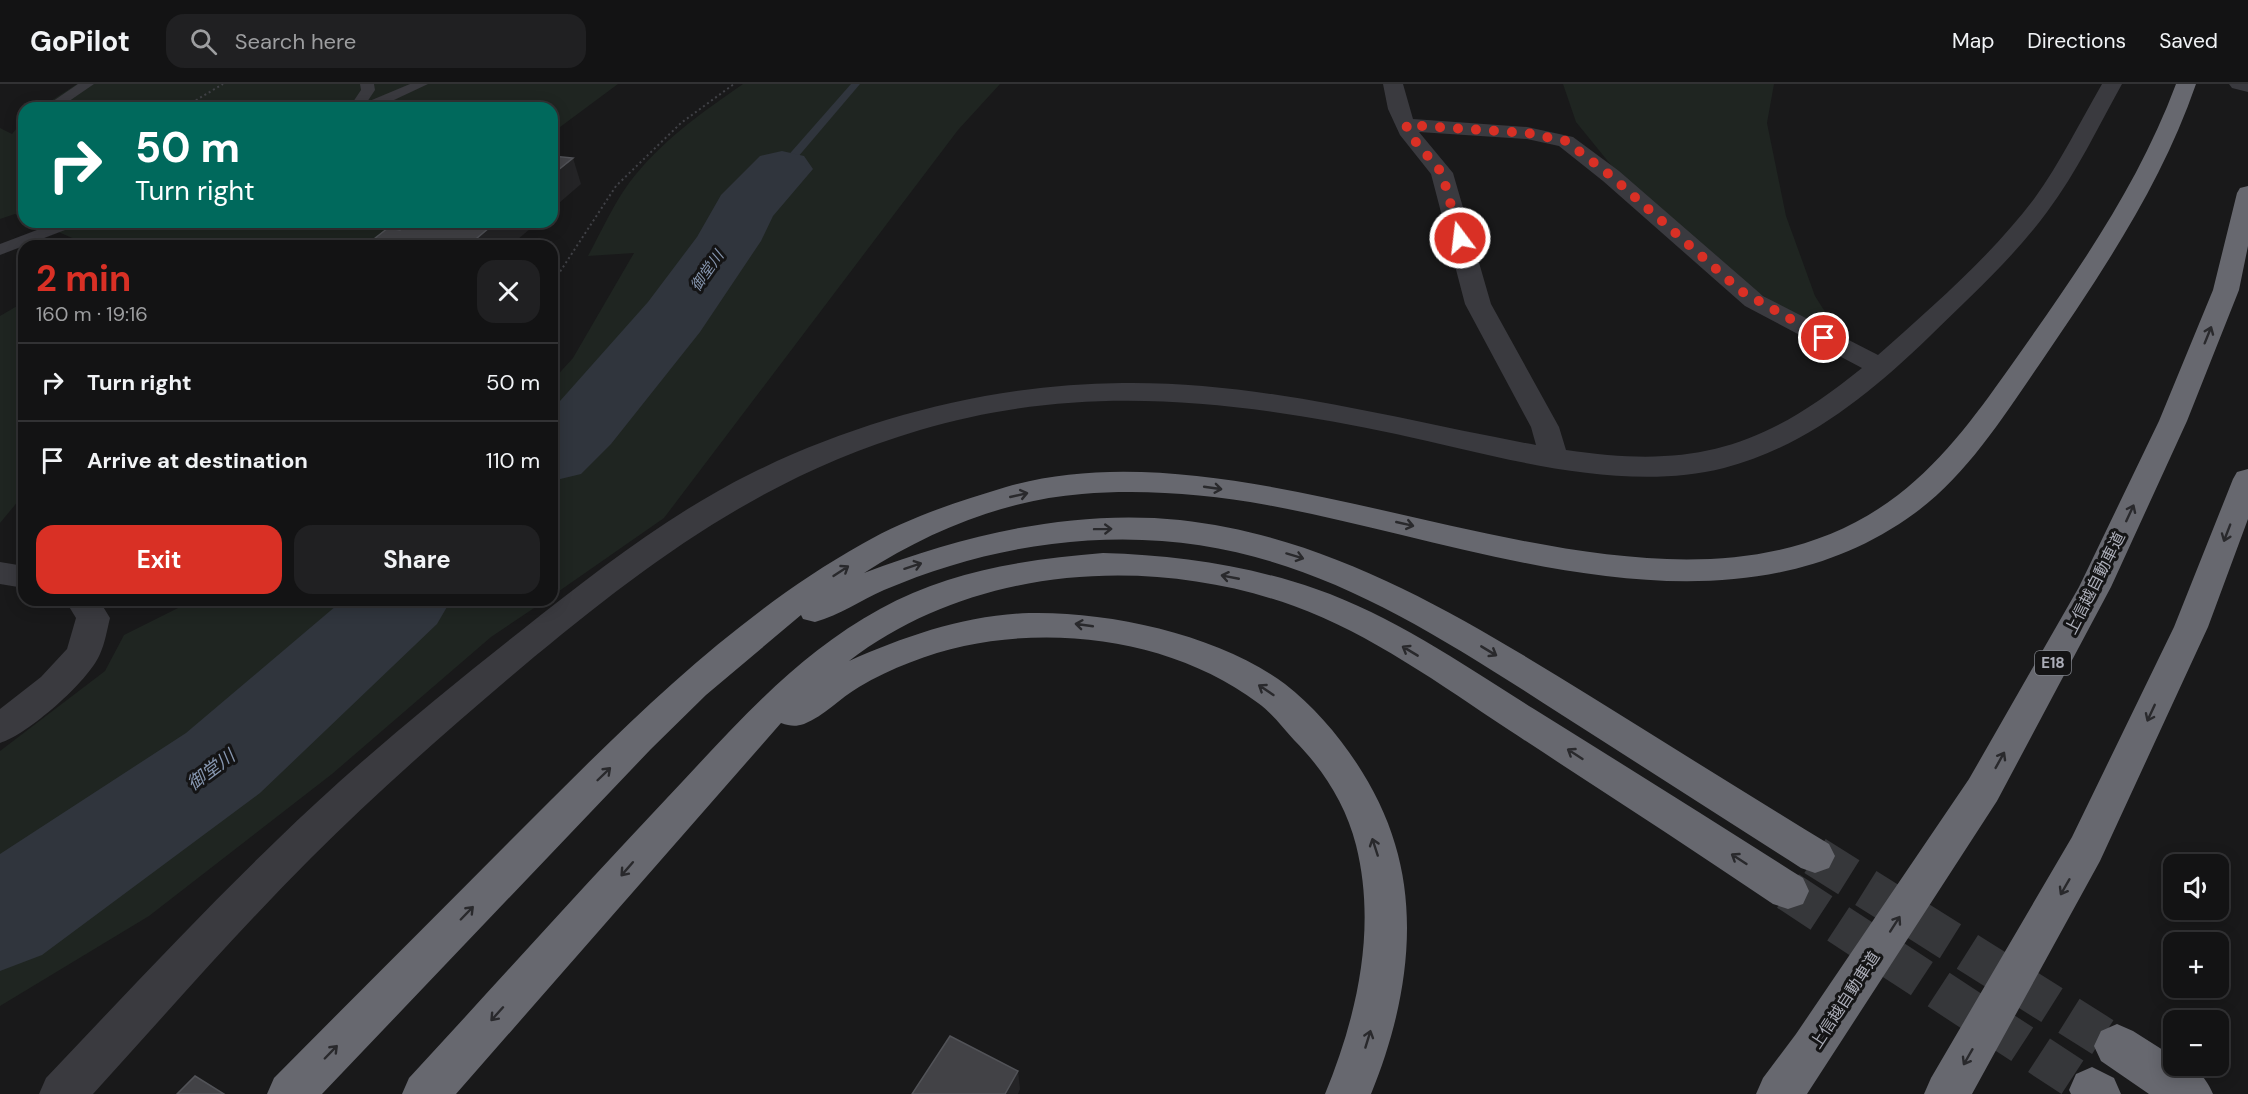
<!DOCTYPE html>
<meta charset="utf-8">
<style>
:root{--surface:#131314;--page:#202022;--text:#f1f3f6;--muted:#9d9ea0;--line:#323234;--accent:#d93025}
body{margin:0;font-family:"DM Sans","Noto Sans JP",sans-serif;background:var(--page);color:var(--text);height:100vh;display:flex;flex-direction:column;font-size:22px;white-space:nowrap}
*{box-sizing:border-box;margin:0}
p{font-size:20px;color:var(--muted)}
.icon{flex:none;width:33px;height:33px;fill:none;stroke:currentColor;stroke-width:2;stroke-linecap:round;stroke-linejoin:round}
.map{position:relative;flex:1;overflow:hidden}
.details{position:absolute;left:18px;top:156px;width:540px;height:366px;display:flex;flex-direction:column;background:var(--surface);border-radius:18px;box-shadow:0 3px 15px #0003,0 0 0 2px var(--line)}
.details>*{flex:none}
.banner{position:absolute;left:18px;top:18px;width:540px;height:126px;border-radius:18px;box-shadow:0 3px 15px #0003,0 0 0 2px var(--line);background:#00695c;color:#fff;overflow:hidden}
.tools{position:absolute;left:2163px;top:770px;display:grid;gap:12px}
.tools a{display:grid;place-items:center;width:66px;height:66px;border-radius:12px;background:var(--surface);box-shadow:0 3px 15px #0003,0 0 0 2px var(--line);font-size:30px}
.pin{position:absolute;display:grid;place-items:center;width:51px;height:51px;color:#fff;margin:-26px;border:3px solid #fff;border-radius:50%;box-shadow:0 2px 6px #0007}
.me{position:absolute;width:66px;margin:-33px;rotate:345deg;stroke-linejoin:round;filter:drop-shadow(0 0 4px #0008)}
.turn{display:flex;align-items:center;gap:21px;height:126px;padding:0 18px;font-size:27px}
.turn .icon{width:78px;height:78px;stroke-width:2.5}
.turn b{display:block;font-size:42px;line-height:51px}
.round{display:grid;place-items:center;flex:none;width:63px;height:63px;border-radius:18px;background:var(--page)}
.head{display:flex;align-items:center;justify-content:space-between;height:102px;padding:0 18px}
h1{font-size:36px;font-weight:700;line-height:45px;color:var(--accent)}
.cta{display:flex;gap:12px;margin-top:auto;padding:12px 18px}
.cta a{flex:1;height:69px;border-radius:18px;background:var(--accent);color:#fff;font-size:24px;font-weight:700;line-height:69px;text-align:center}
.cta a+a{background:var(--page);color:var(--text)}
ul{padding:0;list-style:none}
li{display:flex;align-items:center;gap:18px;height:78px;padding:0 18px;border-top:2px solid var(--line)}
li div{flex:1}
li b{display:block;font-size:22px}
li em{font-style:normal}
header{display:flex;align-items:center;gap:36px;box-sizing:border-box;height:84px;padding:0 30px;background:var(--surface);border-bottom:2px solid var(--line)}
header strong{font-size:28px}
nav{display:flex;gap:33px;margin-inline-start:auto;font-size:21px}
.search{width:420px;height:54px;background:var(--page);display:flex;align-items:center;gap:15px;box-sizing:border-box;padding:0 21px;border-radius:18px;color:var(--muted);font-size:22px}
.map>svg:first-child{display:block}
.green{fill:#1f2521}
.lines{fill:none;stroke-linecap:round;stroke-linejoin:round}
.stream{fill:#30353d;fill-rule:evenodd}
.river{fill:#30353d;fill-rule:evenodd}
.highway-tunnel{stroke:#36373a;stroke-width:40;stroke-dasharray:40 20;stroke-linecap:butt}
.path-far1{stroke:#404146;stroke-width:2;stroke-dasharray:2 3;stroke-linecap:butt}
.path{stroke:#404146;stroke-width:4;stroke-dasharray:3 4;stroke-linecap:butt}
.lane{fill:#3a3a3f;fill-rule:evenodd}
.street{fill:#3a3a3f;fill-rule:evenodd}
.highway{fill:#67686f;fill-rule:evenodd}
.shaded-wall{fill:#242426}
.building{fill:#424246;stroke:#525358;stroke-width:1.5}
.oneway{stroke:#29292c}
.route{stroke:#d93025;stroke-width:10;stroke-dasharray:0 18}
.labels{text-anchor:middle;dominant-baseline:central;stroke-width:6;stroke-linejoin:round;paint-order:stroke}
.far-water-label{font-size:15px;font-style:italic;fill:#8797b0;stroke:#141415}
.shield{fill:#141415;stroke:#7e8088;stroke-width:1.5}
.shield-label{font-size:15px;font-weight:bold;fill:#acaeb9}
.street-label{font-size:16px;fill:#acaeb9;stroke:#141415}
.water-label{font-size:18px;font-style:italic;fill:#8797b0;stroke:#141415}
</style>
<header>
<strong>GoPilot</strong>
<div class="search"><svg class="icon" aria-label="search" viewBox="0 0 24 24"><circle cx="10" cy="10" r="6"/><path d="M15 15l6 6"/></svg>Search here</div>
<nav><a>Map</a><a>Directions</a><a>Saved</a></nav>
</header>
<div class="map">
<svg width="2248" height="1010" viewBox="0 0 2248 1010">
<rect width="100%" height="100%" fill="#19191a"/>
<g class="green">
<polygon points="77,0 618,0 552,49 552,24 40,24"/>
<path d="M743 0H1000L958 46 664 434 552 512V297L573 274 634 169 588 172C601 148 613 121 629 99 660 58 701 29 743 0Z"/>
<polygon points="1563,0 1774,0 1767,39 1786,132 1815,212 1841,253 1805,238 1748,202 1615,86 1576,38"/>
<polygon points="24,36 24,133 15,130 0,135 0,44 12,50"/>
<polygon points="35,138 426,138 390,162 91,162"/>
<polygon points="24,218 24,410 0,439 0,232"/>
<polygon points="194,516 546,516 491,553 332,690 149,832 0,922 0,667 105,587 124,551"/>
</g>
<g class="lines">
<polygon class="stream" points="851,0 860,0 786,87 778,87 778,83"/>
<g class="river">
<polygon points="782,67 804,72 813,85 773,132 761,157 700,248 611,360 581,390 552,397 552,326 648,218 697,153 721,111 760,72"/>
<polygon points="343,516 451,516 437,540 260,709 42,871 0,887 0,770 186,649"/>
</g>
<g class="highway-tunnel">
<polyline points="1815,772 2117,962"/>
<polyline points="1788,807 2092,1006"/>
</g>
<g class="path-far1">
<polyline points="183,24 223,0"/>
<polyline points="552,200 616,102 681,39 734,0"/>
</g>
<polyline class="path" points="134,521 151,516"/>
<g class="lane">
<polygon points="78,0 94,0 59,24 43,24"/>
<polygon points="360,0 374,0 375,6 367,18 410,0 428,0 377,24 349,24 361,6"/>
<polygon points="58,138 80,138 78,141 0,171 0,160"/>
</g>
<g class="street">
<path d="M1383 0H1403L1413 35 1527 43 1573 53 1619 87 1763 212 1878 271C1932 223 1990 173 2034 115 2060 79 2080 38 2102 0H2122C2098 43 2077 88 2047 128 2013 174 1970 213 1929 253 1870 310 1805 363 1724 384 1620 410 1498 372 1396 350 1234 316 1081 298 920 346 761 393 647 479 521 584 449 645 378 707 311 774 235 850 165 931 93 1010H39L46 994C122 914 197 833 277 756 354 681 437 613 522 546 594 489 669 430 752 389 866 333 996 300 1122 299 1263 297 1398 336 1536 361L1531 343 1465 220 1431 90 1400 51 1388 25ZM1419 48 1527 55 1559 62 1603 97 1745 222 1862 284C1762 365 1694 385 1566 366L1559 343 1491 220 1453 89Z"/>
<polygon points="2229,0 2248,0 2248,8 2232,4"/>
<polygon points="0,478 24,482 24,504 0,500"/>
<path d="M65 516H99L110 534C107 546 105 559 100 570 89 597 27 651 0 659V625L41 593 67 565 76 534Z"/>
</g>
<g class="highway">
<path d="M2176 0H2196C2160 104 2100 191 2039 281 2003 333 1967 391 1915 429 1725 568 1472 458 1267 421 1206 410 1143 405 1082 410 1004 416 929 447 864 489 964 451 1071 425 1180 436 1333 453 1462 533 1590 612 1670 662 1749 711 1829 760L1835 772 1829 784 1815 789 1801 784C1721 733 1642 682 1562 631 1396 524 1259 434 1052 460 994 467 938 483 884 506 861 516 840 531 815 538L803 535 801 531 706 611 651 665 322 1010H267L274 994C352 915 431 837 509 758 618 649 727 536 862 460 907 434 956 418 1006 403 1283 323 1661 593 1898 411 1946 374 1981 324 2015 276 2077 188 2138 102 2176 0Z"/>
<polygon points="2248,102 2248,162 2239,206 2187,337 2111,503 1997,717 1807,1010 1756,1010 1763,994 1796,950 1969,695 2079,503 2159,337 2213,206 2237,109 2240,104"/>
<polygon points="2248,385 2248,435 2208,543 2100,777 1972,1010 1924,1010 1931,994 2072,753 2174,543 2233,395 2237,388"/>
<path d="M1103 469C1175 471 1247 481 1316 505 1394 532 1465 582 1534 625 1624 681 1713 737 1803 794L1809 807 1803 820 1788 825 1773 820C1686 761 1597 704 1509 646 1441 601 1371 550 1294 522 1150 470 972 482 849 577 905 552 966 531 1029 529 1109 527 1220 551 1285 600 1333 637 1378 701 1395 760 1420 842 1403 932 1371 1010H1325C1357 932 1377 845 1356 761 1346 721 1323 685 1294 656 1283 644 1272 629 1258 619 1177 558 1062 541 964 562 928 570 891 584 859 603 840 614 824 632 804 640 795 643 790 642 781 639L456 1010H402L409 994C495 901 580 806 667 714 734 643 794 572 880 525 948 487 1027 475 1103 469Z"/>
<path d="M2117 940 2133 947 2174 973V981C2194 981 2205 991 2213 1010H2149L2101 977 2094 962 2101 947Z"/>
<polygon points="2092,983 2114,994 2121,1010 2071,1010 2069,1006 2076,990"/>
</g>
</g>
<g class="shaded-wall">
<polygon points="573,74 581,100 552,125 552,91"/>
<polygon points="496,138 538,138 510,162 479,162 476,155"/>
<polygon points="1018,987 1020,1005 1018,1010 1005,1010"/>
</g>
<g class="building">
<polygon points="552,72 573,74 552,91"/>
<polygon points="410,138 496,138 476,155 495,157 489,162 365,162 388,144 400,146"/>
<polygon points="950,952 1018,987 1005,1010 912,1010"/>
<polygon points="195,992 224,1010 177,1010"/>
</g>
<defs><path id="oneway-shaft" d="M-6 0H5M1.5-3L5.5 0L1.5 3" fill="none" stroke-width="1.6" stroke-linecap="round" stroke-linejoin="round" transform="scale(1.5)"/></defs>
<g class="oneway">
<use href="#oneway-shaft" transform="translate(2208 251) rotate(-68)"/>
<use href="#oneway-shaft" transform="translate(1213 404) rotate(8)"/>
<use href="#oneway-shaft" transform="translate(1019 411) rotate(-13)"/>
<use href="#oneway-shaft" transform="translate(2130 429) rotate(-65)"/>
<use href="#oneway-shaft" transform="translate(1405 440) rotate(13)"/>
<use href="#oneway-shaft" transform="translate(1103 445) rotate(-1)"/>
<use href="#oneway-shaft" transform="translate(2227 449) rotate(111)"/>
<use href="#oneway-shaft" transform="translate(1295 472) rotate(17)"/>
<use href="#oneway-shaft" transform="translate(913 482) rotate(-18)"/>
<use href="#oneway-shaft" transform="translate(841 487) rotate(-33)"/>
<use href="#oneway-shaft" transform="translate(1230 493) rotate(-169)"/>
<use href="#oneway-shaft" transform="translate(1084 541) rotate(-172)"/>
<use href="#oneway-shaft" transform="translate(1410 567) rotate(-149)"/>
<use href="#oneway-shaft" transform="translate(1489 567) rotate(31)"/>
<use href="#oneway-shaft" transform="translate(1266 606) rotate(-146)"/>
<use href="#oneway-shaft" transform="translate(2151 629) rotate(115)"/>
<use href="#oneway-shaft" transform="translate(1575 670) rotate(-147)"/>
<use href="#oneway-shaft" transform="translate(2000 676) rotate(-61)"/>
<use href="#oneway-shaft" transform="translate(604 690) rotate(-44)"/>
<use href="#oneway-shaft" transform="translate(1375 763) rotate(-108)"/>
<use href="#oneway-shaft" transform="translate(1739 775) rotate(-147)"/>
<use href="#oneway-shaft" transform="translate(627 785) rotate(131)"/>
<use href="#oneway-shaft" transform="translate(2065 803) rotate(120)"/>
<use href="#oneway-shaft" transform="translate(467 829) rotate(-46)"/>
<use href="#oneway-shaft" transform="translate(1895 840) rotate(-57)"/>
<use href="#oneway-shaft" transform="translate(497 930) rotate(132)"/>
<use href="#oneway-shaft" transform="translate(1368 955) rotate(-73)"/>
<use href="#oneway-shaft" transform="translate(331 968) rotate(-46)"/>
<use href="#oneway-shaft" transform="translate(1968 973) rotate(120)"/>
</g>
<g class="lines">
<polyline class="route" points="1460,154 1442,89 1410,51 1406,41 1527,49 1566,57 1611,92 1741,207 1824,254"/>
</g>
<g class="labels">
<g class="far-water-label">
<text transform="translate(707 187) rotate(-55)">御堂川</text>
</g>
<rect class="shield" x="2035" y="567" width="36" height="24" rx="4.5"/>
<g class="shield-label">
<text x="2053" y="579">E18</text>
</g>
<g class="street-label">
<text transform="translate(2095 499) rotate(-63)">上信越自動車道</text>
<text transform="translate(1845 916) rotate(-57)">上信越自動車道</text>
</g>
<g class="water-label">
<text transform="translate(211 686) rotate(-37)">御堂川</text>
</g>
</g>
</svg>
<div class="tools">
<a><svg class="icon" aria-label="sound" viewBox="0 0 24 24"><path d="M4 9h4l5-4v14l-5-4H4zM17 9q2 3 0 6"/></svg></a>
<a>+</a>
<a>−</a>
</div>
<div class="pin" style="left:1824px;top:254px;background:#d93025"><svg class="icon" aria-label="arrive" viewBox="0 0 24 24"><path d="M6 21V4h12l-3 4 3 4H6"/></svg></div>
<svg class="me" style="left:1460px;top:154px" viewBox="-20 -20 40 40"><circle r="17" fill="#d93025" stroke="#fff" stroke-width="3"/><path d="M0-11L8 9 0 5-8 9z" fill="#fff"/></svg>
<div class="banner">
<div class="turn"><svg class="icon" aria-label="right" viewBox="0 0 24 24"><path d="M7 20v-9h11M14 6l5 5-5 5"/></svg><div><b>50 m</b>Turn right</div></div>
</div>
<section class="details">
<div class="head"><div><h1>2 min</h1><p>160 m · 19:16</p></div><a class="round"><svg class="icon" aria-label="close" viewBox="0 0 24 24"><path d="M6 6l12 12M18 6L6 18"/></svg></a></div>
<ul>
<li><svg class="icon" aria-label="right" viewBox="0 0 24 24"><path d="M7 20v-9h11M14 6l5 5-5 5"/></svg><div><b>Turn right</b></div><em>50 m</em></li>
<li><svg class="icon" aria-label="arrive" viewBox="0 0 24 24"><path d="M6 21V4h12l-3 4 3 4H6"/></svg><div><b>Arrive at destination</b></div><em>110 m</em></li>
</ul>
<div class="cta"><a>Exit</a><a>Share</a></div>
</section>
</div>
